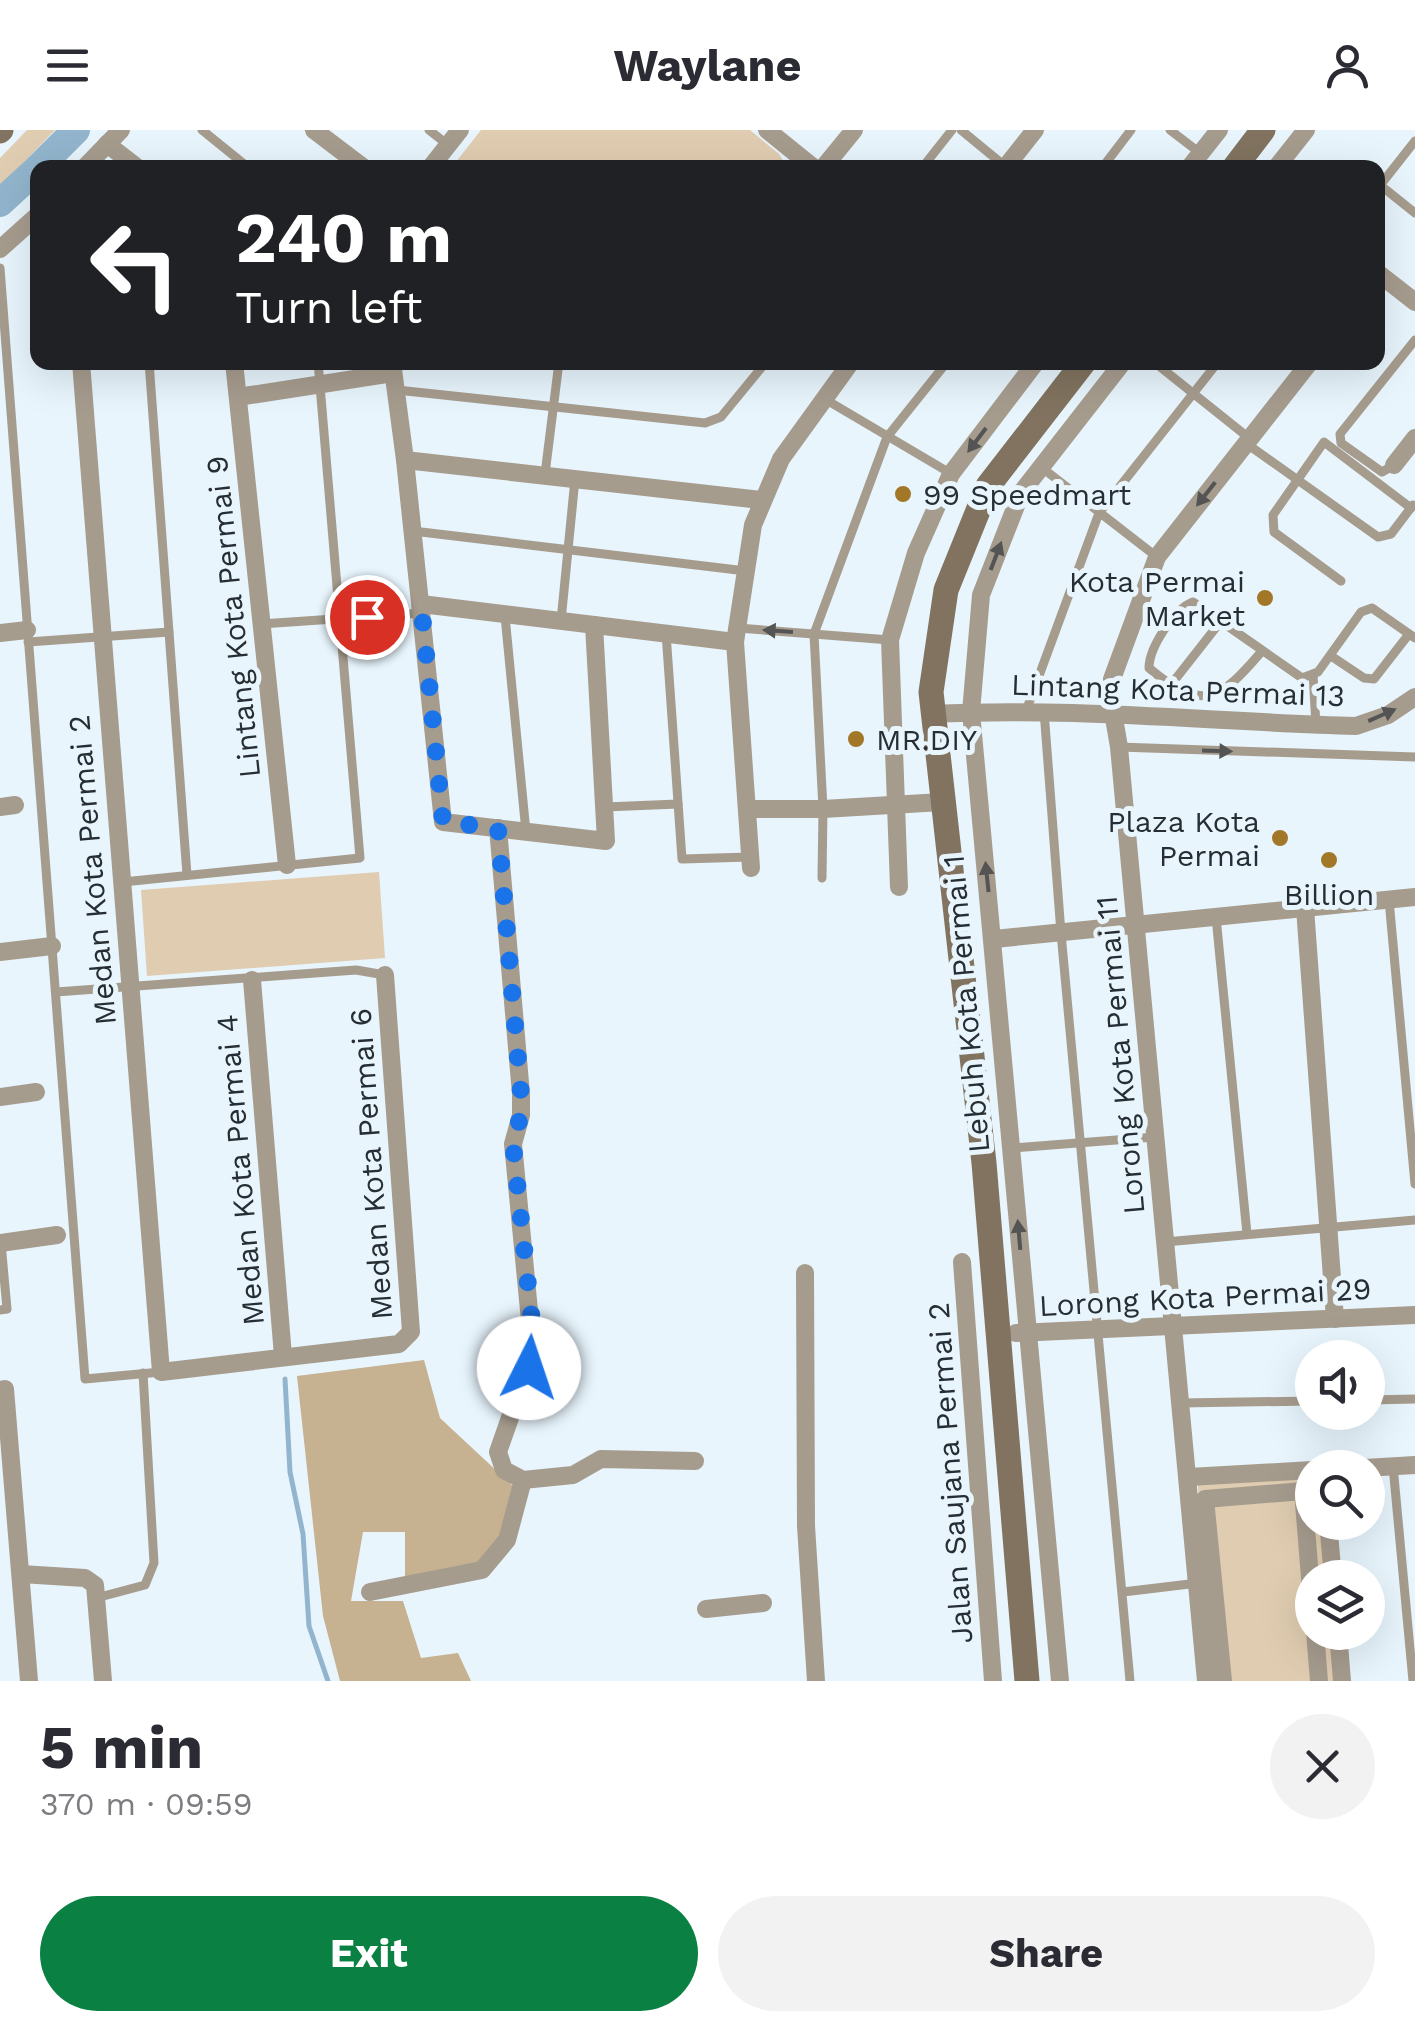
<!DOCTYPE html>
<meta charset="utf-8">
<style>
:root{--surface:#fff;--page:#f2f2f3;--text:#2b2b33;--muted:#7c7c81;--accent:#0b8043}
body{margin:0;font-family:"Work Sans",sans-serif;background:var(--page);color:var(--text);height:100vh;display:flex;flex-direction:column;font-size:38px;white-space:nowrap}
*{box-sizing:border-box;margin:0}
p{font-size:32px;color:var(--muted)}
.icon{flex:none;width:55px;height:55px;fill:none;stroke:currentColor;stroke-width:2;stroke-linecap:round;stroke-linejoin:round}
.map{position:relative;height:1551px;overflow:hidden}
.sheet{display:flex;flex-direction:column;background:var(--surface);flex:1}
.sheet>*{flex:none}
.guide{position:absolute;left:30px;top:30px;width:1355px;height:210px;border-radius:20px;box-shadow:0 10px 40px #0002;background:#202124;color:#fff;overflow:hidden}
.fabs{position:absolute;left:1295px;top:1210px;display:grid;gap:20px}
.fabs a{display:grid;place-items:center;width:90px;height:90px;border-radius:50%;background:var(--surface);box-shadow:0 10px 40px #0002;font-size:50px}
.pin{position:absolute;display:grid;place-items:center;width:85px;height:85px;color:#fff;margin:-42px;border:5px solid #fff;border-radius:50%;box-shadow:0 2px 10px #0007}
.me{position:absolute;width:110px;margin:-55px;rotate:4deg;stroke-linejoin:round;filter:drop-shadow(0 0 8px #0008)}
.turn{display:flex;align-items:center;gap:35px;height:210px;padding:0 40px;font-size:45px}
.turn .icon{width:130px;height:130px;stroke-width:2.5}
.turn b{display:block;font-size:70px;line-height:85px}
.round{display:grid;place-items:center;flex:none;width:105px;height:105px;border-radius:52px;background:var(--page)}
.overview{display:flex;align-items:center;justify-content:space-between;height:170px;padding:0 40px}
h1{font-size:60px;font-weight:700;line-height:75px}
.button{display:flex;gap:20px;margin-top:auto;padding:20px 40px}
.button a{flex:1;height:115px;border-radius:60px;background:var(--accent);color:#fff;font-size:40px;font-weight:700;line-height:115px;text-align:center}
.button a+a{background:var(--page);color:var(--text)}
header{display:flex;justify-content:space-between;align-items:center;height:130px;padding:0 40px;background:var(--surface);font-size:45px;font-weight:700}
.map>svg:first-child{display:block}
.green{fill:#e0cdb1}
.forest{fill:#c6b190}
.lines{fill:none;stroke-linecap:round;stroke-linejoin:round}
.stream{stroke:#92b5cd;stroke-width:5}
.river{stroke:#92b5cd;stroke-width:28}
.lane{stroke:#a69c8e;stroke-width:9}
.street{stroke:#a69c8e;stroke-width:18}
.secondary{stroke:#81735f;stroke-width:25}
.oneway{fill:#535453}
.route{stroke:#1a73e8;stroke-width:18;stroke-dasharray:0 32.4}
.poi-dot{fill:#a27728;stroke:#e8f5fd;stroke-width:4}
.labels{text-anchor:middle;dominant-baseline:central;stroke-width:10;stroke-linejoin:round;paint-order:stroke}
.poi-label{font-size:30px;fill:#262e33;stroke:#e8f5fd;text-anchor:start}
.street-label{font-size:30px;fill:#262e33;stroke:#e8f5fd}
</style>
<header><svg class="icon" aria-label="menu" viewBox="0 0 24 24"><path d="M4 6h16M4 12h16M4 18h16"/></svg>Waylane<svg class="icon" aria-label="person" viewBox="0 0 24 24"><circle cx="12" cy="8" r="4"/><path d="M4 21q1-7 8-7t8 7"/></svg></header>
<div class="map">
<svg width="1415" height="1551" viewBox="0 0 1415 1551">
<rect width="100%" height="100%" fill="#e8f5fd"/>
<g class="green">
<polygon points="27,0 55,0 0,57 0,28"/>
<polygon points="481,0 750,0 779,24 787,37 452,37"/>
<polygon points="379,742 385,828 147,846 141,760"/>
<polygon points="1312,1338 1312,1392 1321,1393 1325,1447 1312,1448 1312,1502 1330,1503 1334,1551 1216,1551 1197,1348"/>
</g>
<polygon class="forest" points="424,1230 440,1288 514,1357 501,1407 481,1433 405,1447 405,1402 363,1402 351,1471 403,1471 421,1528 458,1523 471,1551 340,1551 323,1486 297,1246"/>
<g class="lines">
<polyline class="stream" points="285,1249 290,1342 303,1404 309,1496 328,1551"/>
<g class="river">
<polyline points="38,38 76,0"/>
<polyline points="0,73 38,38"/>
</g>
<g class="lane">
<polyline points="202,0 249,38"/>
<polyline points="429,0 448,15"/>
<polyline points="961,0 1006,37"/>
<polyline points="1170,0 1200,23"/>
<polyline points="922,38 952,0"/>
<polyline points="1102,38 1131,0"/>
<polyline points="1380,55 1415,83"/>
<polyline points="1378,58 1415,11"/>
<polyline points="0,138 85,1249 161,1242"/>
<polyline points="149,232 187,745"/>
<polyline points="1154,232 1249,308"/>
<polyline points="397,260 705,293 721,287 766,232"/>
<polyline points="823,268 950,343"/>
<polyline points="1247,314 1378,407 1391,404 1413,375"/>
<polyline points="1394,335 1382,342 1341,313 1340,304 1415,210"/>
<polyline points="1041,337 1157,427"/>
<polyline points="545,344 559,232"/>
<polyline points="413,401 746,441"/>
<polyline points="1341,451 1274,402 1273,385 1324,312 1411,378"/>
<polyline points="505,486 526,702"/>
<polyline points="561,491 575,349"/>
<polyline points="261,494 422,483"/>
<polyline points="738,498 890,510"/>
<polyline points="666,503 682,729 750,727"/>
<polyline points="28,512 169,502"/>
<path d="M1262 521C1221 569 1203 584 1149 538 1149 518 1174 479 1193 472L1302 548 1318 542 1361 482 1372 478 1415 508"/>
<polyline points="1331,526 1364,548 1374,549 1409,504"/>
<polyline points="1313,544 1316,595"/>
<polyline points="1170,556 1221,491"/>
<polyline points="1026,581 1099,383 1218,232"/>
<polyline points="1044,581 1061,803 1130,1551"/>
<polyline points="1119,617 1415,627"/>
<polyline points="605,677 678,674"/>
<polyline points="822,748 823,679 814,504 887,307 947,232"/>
<polyline points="123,752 360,728 318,232"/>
<polyline points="1389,770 1415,1054"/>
<polyline points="1216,787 1247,1104"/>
<polyline points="56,862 356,840 385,845"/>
<polyline points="1012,1018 1155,1007"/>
<polyline points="1165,1112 1415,1090"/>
<polyline points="0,1180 7,1179 1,1113"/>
<polyline points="1368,1270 1415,1269"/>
<polyline points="1181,1273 1312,1271"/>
<polyline points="1393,1336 1413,1551"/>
<polyline points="1123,1462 1198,1453"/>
<polyline points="96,1468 145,1455 154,1433 143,1243"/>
</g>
<g class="street">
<polyline points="314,0 364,38"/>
<polyline points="767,0 814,38"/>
<polyline points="107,14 138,38"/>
<polyline points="84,38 121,0"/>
<polyline points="430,38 460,0"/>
<polyline points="823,38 854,0"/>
<polyline points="1005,38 1035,0"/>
<polyline points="1189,38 1219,0"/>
<polyline points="1276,38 1306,0"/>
<polyline points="0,119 38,85"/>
<polyline points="1378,143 1415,172"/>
<polyline points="81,232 161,1242 399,1214 411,1202 385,845"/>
<polyline points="234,232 287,735"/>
<polyline points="392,232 405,330 443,692 606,711 594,495"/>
<polyline points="238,267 393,243"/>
<polyline points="405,330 761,370"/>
<polyline points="1394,335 1415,308"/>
<polyline points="421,474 735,512"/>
<polyline points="0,503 27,500"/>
<path d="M932 584C1074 577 1214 592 1356 596L1388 585 1415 567"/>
<polyline points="0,677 15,675"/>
<polyline points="747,679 823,679 942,672"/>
<polyline points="498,698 521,964 521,985 513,1014 533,1222 498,1322 504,1340 523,1350 573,1345 601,1329 695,1331"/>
<polyline points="751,738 735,512 753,395 781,329 851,232"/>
<polyline points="899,757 890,510 916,423 951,344 1036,232"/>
<polyline points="1305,778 1335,1189"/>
<polyline points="994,809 1415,767"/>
<polyline points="0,822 52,816"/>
<polyline points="252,850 283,1226"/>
<polyline points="0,967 36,962"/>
<polyline points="0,1113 57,1105"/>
<polyline points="962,1132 993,1551"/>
<polyline points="805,1143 806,1396 816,1551"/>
<polyline points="1016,1203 1415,1185"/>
<polyline points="0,1260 5,1259 29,1551"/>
<polyline points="1365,1338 1415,1335"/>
<polyline points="1189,1347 1312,1340"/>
<polyline points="1328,1392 1333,1448"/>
<polyline points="21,1444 85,1448 95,1455 103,1551"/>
<polyline points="370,1462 482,1440 507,1410 523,1350"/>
<polyline points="706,1479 763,1473"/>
<polyline points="1315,1502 1319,1551"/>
<polyline points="1338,1502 1342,1551"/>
<polyline points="1060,1551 971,582 981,465 1021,363 1123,232"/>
<polyline points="1206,1551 1119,617 1110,565 1112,549 1157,427 1310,232"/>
<polyline points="1223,1551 1205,1369 1303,1361 1312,1472"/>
</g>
<g class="secondary">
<polyline points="0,1 1,0"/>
<polyline points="1234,38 1263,0"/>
<polyline points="1027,1551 984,1033 931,562 946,460 988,356 1084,232"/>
</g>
</g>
<defs><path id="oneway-solid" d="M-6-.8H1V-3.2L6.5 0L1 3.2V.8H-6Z" transform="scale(2.5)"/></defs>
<g class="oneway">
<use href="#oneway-solid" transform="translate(977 310) rotate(127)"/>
<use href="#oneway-solid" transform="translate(1206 364) rotate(128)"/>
<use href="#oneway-solid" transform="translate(996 426) rotate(-69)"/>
<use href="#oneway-solid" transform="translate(778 501) rotate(-176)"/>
<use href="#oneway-solid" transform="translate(1382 585) rotate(-24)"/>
<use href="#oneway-solid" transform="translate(1217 621) rotate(2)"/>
<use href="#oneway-solid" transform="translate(987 747) rotate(-96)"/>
<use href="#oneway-solid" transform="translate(1019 1105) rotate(-95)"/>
</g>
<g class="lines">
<polyline class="route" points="367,487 422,483 443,692 498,698 521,964 521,984 513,1014 532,1192 533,1222 529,1238"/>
</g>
<g class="poi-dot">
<circle cx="903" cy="364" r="10"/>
<circle cx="1265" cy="468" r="10"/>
<circle cx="856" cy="609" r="10"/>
<circle cx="1280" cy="708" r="10"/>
<circle cx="1329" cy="730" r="10"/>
</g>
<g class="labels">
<g class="poi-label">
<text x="923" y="364">99 Speedmart</text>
<text x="1245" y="451" text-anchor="end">Kota Permai<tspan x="1245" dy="34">Market</tspan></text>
<text x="876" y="609">MR.DIY</text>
<text x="1260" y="691" text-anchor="end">Plaza Kota<tspan x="1260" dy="34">Permai</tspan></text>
<text x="1329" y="764" text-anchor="middle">Billion</text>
</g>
<g class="street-label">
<text transform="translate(233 487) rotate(-96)">Lintang Kota Permai 9</text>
<text transform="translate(1178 560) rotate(2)">Lintang Kota Permai 13</text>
<text transform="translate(92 740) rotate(-95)">Medan Kota Permai 2</text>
<text transform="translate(966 874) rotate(-95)">Lebuh Kota Permai 1</text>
<text transform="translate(1120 925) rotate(-95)">Lorong Kota Permai 11</text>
<text transform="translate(371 1034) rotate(-94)">Medan Kota Permai 6</text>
<text transform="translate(240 1040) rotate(-95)">Medan Kota Permai 4</text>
<text transform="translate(1205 1167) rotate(-3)">Lorong Kota Permai 29</text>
<text transform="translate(950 1343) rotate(-94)">Jalan Saujana Permai 2</text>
</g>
</g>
</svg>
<div class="fabs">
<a><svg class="icon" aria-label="sound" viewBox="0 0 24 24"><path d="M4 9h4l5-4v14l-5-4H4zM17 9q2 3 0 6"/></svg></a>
<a><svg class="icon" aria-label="search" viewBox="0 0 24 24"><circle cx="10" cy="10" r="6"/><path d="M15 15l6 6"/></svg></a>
<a><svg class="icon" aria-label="layers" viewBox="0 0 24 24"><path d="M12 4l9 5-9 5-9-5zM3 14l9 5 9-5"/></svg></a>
</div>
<div class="pin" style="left:367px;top:487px;background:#d93025"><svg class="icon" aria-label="arrive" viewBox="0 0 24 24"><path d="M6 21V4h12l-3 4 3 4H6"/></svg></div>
<svg class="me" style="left:529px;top:1238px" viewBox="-20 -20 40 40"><circle r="19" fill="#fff"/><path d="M0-13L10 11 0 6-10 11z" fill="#1a73e8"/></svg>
<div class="guide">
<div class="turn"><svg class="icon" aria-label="left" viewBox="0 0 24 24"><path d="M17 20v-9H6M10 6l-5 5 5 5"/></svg><div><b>240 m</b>Turn left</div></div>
</div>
</div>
<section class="sheet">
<div class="overview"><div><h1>5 min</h1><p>370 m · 09:59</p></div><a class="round"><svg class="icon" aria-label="close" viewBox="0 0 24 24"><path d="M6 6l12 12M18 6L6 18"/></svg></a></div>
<div class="button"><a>Exit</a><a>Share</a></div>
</section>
